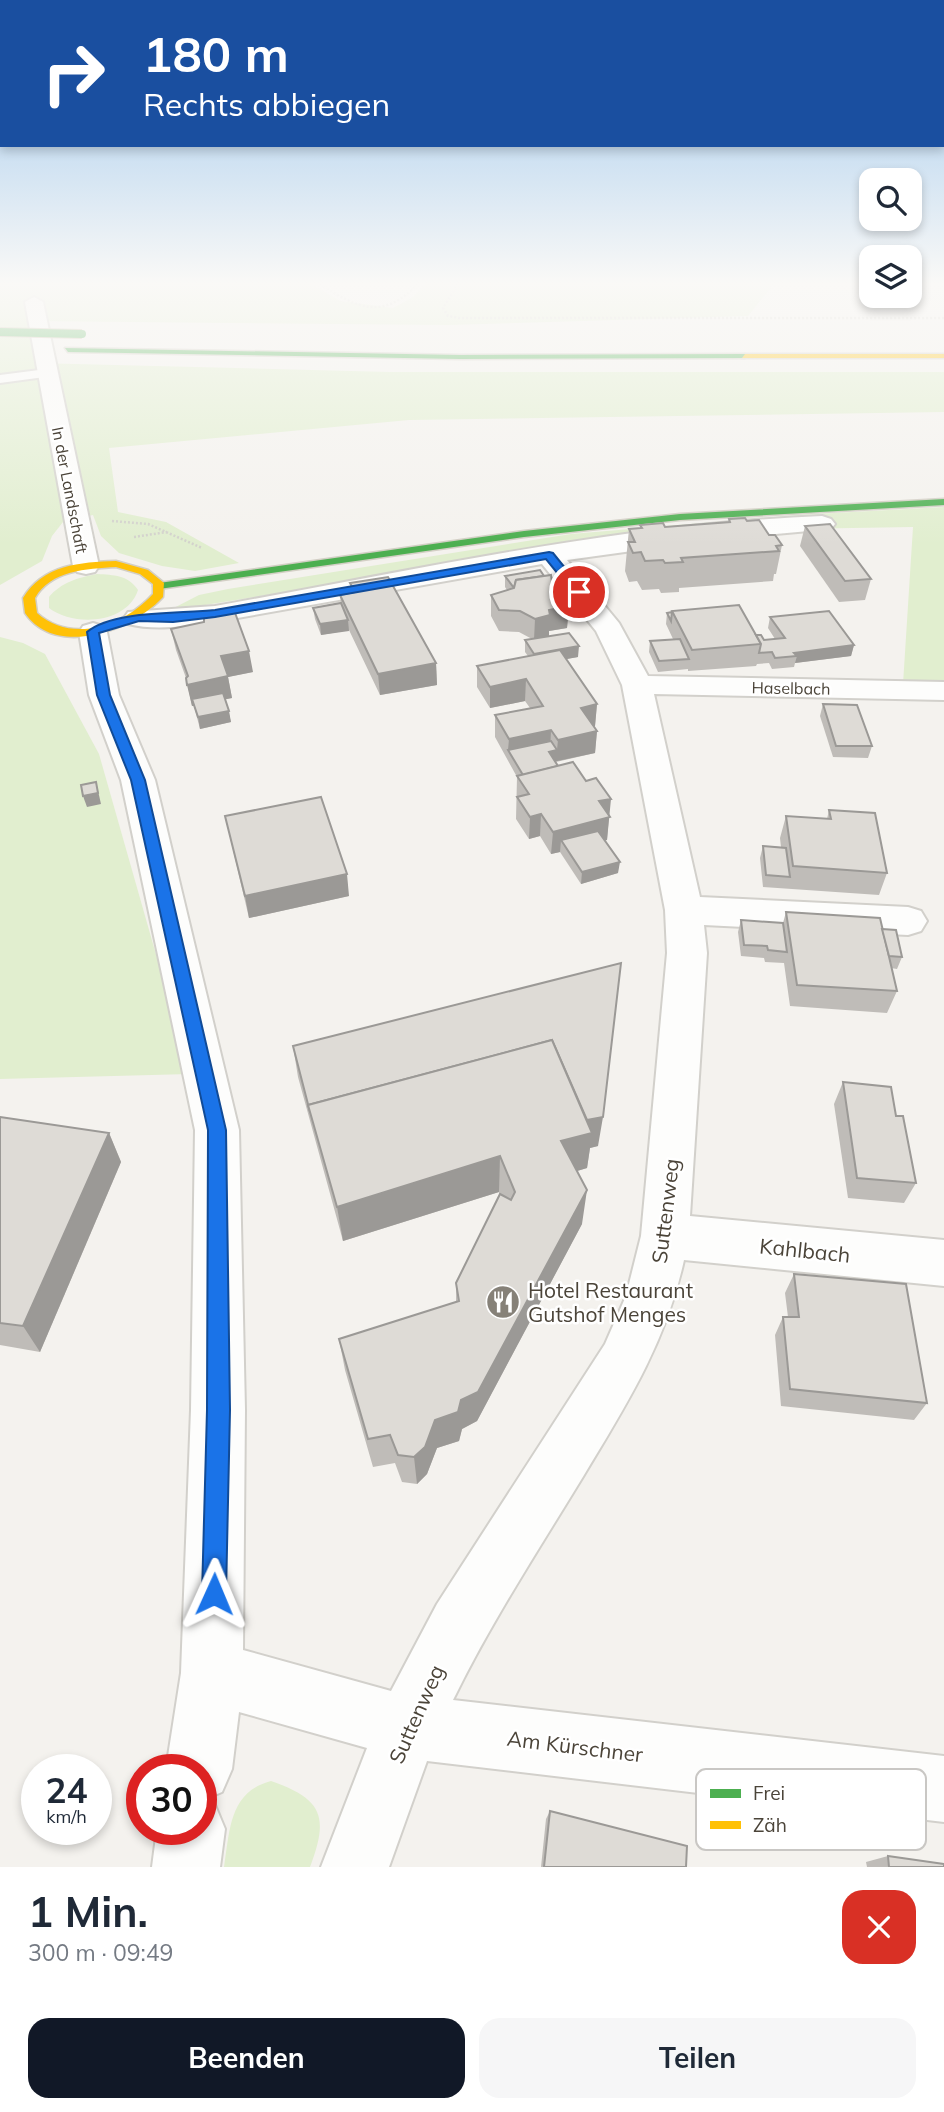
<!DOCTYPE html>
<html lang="de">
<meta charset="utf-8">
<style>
:root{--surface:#fff;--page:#f6f6f7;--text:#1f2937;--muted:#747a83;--accent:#111827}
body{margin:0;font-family:Mulish,sans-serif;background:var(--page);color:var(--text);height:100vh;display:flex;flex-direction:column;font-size:26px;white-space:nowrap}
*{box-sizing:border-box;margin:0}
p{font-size:23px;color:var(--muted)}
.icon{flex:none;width:38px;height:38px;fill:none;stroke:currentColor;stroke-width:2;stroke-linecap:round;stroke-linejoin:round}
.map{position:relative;height:1867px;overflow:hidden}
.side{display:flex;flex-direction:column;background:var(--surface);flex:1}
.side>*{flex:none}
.hud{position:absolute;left:0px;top:0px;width:945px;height:147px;box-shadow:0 4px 10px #0003;background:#1a4fa0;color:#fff;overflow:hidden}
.fabs{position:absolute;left:859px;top:168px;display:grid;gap:14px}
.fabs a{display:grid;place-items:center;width:63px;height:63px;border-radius:14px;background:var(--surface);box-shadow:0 4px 10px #0003;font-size:35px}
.speed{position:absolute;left:21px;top:1754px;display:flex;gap:14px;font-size:35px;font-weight:700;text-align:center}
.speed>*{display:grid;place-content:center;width:91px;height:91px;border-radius:50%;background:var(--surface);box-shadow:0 4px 10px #0003;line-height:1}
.speed small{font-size:18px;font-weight:400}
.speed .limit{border:10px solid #d22;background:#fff;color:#111}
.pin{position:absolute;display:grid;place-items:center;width:60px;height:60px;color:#fff;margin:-30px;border:4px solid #fff;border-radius:50%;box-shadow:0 2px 7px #0007}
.me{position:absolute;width:77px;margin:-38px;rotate:1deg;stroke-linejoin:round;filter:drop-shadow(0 0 5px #0008)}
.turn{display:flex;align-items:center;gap:24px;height:147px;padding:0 28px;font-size:32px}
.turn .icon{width:91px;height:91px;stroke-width:2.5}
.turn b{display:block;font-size:49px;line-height:60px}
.round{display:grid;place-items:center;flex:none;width:74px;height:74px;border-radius:21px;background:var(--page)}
.overview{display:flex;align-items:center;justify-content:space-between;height:119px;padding:0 28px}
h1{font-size:42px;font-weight:700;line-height:52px}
.cta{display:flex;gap:14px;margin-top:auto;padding:14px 28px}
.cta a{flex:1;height:80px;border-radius:21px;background:var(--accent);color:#fff;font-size:28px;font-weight:700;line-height:80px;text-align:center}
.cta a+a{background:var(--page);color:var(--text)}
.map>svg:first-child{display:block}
.green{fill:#e1eecf}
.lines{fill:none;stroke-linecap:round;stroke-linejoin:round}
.lane-casing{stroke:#d2d0cb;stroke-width:4}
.street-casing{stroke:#d2d0cb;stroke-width:4}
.fast-casing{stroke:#d3cfc5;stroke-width:3}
.slow-casing{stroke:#d3cfc5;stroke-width:3}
.path{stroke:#d3d2cc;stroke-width:2.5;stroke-dasharray:2 2;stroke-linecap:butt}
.lane{fill:#fdfdfc;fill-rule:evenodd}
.street{fill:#fdfdfc;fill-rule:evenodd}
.fast{fill:#4caf50;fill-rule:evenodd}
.slow{fill:#ffc107;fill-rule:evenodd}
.fast-bridge-casing{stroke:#ccbfa9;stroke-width:10;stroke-linecap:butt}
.fast-bridge{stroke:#4caf50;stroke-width:8}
.wall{fill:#bfbcb8}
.shaded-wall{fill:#9b9996}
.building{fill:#dedbd6;stroke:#9b9996;stroke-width:2}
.route{fill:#1a73e8;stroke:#114b97;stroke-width:2}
.labels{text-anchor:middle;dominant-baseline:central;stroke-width:5;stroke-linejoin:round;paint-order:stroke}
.far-street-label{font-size:16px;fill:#4b4439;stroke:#fff}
.near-street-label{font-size:21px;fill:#4b4439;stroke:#fff}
.near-poi-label{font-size:21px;fill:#4b4439;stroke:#fff;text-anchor:start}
.key{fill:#fff;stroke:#c9c7c4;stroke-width:2}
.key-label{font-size:19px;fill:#4b4439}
</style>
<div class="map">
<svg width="944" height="1867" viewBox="0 0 944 1867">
<rect width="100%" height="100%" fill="#f4f2ee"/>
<g class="green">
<polygon points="0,284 312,284 340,301 393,308 413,297 425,284 774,284 748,316 448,325 31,321 35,363 390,372 944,372 944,412 409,420 109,448 118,512 166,522 239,563 195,571 162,566 119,553 101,536 93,515 63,522 52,536 42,561 0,585"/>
<polygon points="944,507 944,685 903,684 913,527 668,531 587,538 533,552 168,611 199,595 228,589 571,534 797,515"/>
<path d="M97 574C114 575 128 575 138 590 127 624 74 627 49 608V597C62 582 77 578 97 574Z"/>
<polygon points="0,637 23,643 45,654 99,754 190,1074 0,1079"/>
<path d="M271 1781C323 1799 329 1817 310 1867H224C230 1830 229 1792 271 1781Z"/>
</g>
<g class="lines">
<g class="lane-casing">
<polygon id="lane" points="47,369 52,370 52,376 0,383 0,375"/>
</g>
<g class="street-casing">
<g id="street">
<polygon points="34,297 43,302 99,566 95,572 86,574 77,572 73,566 25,302"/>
<path d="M822 516 831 519 835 524 831 529 719 539 567 560 619 623 648 676 944 682V700L654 694 700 897 908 907 921 911 927 921 921 931 908 935 704 925 707 953 690 1216 944 1240V1286L684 1260C666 1342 627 1404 584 1475 539 1549 491 1622 453 1700L944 1756V1822L427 1761 389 1867H321L367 1748 239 1712 232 1769 222 1792 203 1800 215 1805 225 1829 220 1867H152L157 1829H201V1769H166L181 1673 191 1410 195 1130 121 780 89 695 79 632 83 626 93 623 103 626 107 632 119 695 155 780 239 1130 245 1410 243 1650 391 1691 437 1604 605 1344 626 1296 641 1236 667 953 665 910 622 685 596 631 542 564 215 622C186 626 156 631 128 624L124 618 128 612 215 606C416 570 618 524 822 516Z"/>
</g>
</g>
<g class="fast-casing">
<g id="fast">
<polygon points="65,348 460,355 745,354 749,356 745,358 460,359 68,352"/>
<polygon points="944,499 944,505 680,520 524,537 159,589 153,586 159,583 524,531 680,514"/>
</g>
</g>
<g class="slow-casing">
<g id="slow">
<polygon points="745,354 944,354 944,358 742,358"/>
<path d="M116 561 148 570 164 583 163 597C133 630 56 659 25 613L23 598C43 565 80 562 116 561ZM116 567 140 574 153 584V594C124 626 72 644 37 613L35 598C51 570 86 569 116 567Z"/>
</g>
</g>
<g class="path">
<path d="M320 284C358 309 383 320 418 284"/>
<polyline points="458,284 443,308 448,316 460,318 944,318"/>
<polyline points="112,521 148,524 202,548"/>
<polyline points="134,537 167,532"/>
</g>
<use href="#lane" class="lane"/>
<use href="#street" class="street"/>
<use href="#fast" class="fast"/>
<use href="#slow" class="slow"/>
<g class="fast-bridge-casing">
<polyline id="fast-bridge" points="0,332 82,334"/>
</g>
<use href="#fast-bridge" class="fast-bridge"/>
</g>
<g class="wall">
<polygon points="729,519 747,521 782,545 776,574 774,574 773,581 679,588 679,592 661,593 659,589 642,590 637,581 629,582 625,571 629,529 640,529 640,525 665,527 728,522"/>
<polygon points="805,526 871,579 865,600 839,602 800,546"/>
<polygon points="505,576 569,606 567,628 549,631 549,636 578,657 566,659 597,704 595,726 594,726 597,731 595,753 556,762 558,766 609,816 607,840 605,840 618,873 581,884 560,852 551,854 540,836 529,839 516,819 517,777 495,737 495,715 530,708 525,701 490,708 477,687 477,666 528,656 525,652 525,640 532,639 519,632 499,631 491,616 491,595 507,590 505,587"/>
<polygon points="350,583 436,663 437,685 380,695 349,630 321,635 315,619 313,608 341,605 340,595 351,593"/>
<polygon points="672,611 756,635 764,640 775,639 768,628 770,617 854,645 851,656 795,663 794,667 772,669 769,663 757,664 756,666 688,671 688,669 658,672 649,652 650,641 673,639 666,624 667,613 672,612"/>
<polygon points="171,629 253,672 228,677 232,698 225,699 231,722 200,729 194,706 192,706 186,678 176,650"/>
<polygon points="823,704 872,746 868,758 833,757 820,716"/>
<polygon points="829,810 887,873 879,895 763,887 760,858 763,846 781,847 780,838 786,816 827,819"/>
<polygon points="225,816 349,896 249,918"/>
<polygon points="786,912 882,929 902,957 897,969 891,968 897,991 887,1013 790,1006 784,963 765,962 764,958 741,956 738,932 741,920 783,923"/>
<polygon points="293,1046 598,1146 590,1148 587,1168 577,1171 582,1224 477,1421 462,1429 459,1441 437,1448 427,1474 417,1484 402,1482 395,1463 373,1467 345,1370 339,1339 456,1302 456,1283 500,1195 499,1192 343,1241 298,1077"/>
<polygon points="843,1082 896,1116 916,1183 904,1203 848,1198 834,1104"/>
<polygon points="0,1117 109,1133 121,1162 40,1352 0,1345"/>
<polygon points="794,1274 927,1403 914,1420 781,1406 775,1335 783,1317 788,1317 785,1293"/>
<polygon points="550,1811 686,1867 541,1867 546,1819"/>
<polygon points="888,1856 944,1867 867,1867 866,1862"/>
</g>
<g class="shaded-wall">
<polygon points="569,606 567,628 549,631 549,637 534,640 535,619 549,610"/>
<polygon points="348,620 349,631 321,635 320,624"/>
<polygon points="854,645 851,656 795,663 797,656 794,653"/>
<polygon points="579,646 578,657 534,665 534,654"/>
<polygon points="249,651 253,672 228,677 232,698 192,706 187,685 221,656"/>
<polygon points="436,663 437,685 380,695 378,674"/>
<polygon points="526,679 525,701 490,708 490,687"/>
<polygon points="597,704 595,726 579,729 581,708"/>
<polygon points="229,711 231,722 200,729 198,717"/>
<polygon points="551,730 550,752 557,750 558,740 597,731 595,753 548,763 508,750 509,739"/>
<polygon points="96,782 101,804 87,807 83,796"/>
<polygon points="611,799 607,840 567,850 561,840 560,852 551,854 553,832 599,801"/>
<polygon points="541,814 540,836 529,839 530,817"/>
<polygon points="620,862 618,873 581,884 582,872"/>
<polygon points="347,874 349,896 249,918 245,896"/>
<polygon points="603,1117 598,1146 590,1148 587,1168 557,1177 561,1141 583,1121"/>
<polygon points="109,1133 121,1162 40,1352 23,1326"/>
<polygon points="500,1156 499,1192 343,1241 337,1207"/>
<polygon points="587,1190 582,1224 477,1421 462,1429 459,1441 437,1448 427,1474 417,1484 414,1457 435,1420 461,1400"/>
</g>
<g class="building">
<polygon points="745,518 747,521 759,520 769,535 775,535 782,545 776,546 779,551 681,558 683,562 665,563 663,560 645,561 641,552 633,553 628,542 635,542 629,529 642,528 640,525 663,523 665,527 730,522 729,519"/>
<polygon points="830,524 871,579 845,581 805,526"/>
<polygon points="540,570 544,576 516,580 514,588 505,576"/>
<polygon points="551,575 554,599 568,601 569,606 549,610 550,615 535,619 520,611 499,610 491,595 514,588 516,580"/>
<polygon points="388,577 436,663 378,674 340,595 355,592 350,583"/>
<polygon points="341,603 348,620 320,624 313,608"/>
<polygon points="739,605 761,644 692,650 672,611"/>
<polygon points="234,610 249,651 221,656 228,676 187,685 186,678 188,676 171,629 204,622 204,617"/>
<polygon points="829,611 854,645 794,653 797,656 775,658 772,652 759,653 761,644 756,635 761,635 764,640 785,638 770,617"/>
<polygon points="672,612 671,621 667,613"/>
<polygon points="569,633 579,646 534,654 525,640"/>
<polygon points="680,639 689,659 659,661 650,641"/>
<polygon points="560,650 597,704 581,708 597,731 558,740 551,730 509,739 495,715 543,706 526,679 490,687 477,666"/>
<polygon points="223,693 229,711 198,717 192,699"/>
<polygon points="823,704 857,705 872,746 836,746"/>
<polygon points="551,741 557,750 549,752 558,766 523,775 508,750"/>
<polygon points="573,762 586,781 596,778 611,799 599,801 610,817 553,832 541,814 530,817 517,797 529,794 517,776"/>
<polygon points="96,782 98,793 83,796 81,785"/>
<polygon points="321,797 347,874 245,896 225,816"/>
<polygon points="829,810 875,813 887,873 793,866 786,816 831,819"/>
<polygon points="598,831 620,862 582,872 561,840"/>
<polygon points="763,846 786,848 790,877 766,875"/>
<polygon points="786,912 880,918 897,991 797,985"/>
<polygon points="741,920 783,923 787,952 768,950 767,946 744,945"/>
<polygon points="882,929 896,930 902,957 889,956"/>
<polygon points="621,963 603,1117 587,1120 552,1040 308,1105 310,1112 293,1046"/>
<polygon points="552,1040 592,1133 561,1141 587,1190 478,1392 461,1400 458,1412 435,1420 425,1447 414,1457 398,1455 390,1435 368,1439 339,1339 459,1301 456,1283 500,1194 511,1200 515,1192 500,1156 337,1207 308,1105"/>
<polygon points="843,1082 891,1087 896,1116 903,1116 916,1183 857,1178"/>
<polygon points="0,1117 109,1133 23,1326 0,1323"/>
<polygon points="794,1274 906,1284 927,1403 790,1389 783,1317 799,1317"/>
<polygon points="550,1811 687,1846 686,1867 544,1867"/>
<polygon points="888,1856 944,1864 944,1867 889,1867"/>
</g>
<linearGradient id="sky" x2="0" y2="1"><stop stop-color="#98c4ec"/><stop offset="0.52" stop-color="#faf9f7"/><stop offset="1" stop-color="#faf9f7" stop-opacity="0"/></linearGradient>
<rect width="944" height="545" fill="url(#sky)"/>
<path class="route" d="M549 552 553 553 583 590V595H575L546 559 215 617 173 622 139 621 99 633 110 695 145 780 226 1130 230 1410 226 1594 223 1603 214 1606 205 1603 202 1594 207 1410 208 1130 131 780 97 695 87 632C113 610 180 614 215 610Z"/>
<defs>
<g id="restaurant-disc" transform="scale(1.75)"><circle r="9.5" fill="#868178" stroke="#fff"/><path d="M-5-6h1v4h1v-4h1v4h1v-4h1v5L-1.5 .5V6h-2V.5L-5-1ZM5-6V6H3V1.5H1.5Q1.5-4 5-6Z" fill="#fff"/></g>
</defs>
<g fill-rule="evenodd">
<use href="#restaurant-disc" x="503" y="1302"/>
</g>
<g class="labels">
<g class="far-street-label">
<text transform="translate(70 490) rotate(79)">In der Landschaft</text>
<text transform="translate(791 688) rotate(1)">Haselbach</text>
</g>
<g class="near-street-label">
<text transform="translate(665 1211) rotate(-83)">Suttenweg</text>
<text transform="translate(805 1250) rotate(6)">Kahlbach</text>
<text transform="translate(416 1714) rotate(-66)">Suttenweg</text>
<text transform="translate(575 1746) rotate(7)">Am Kürschner</text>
</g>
<g class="near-poi-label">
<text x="528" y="1290">Hotel Restaurant<tspan x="528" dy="24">Gutshof Menges</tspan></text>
</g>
</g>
<rect x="696" y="1769" width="230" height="81" rx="10" class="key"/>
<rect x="710" y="1789" width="31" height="9" fill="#4caf50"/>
<rect x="710" y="1821" width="31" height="8" fill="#ffc107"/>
<g class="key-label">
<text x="753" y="1800">Frei</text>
<text x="753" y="1832">Zäh</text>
</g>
</svg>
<div class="fabs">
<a><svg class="icon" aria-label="search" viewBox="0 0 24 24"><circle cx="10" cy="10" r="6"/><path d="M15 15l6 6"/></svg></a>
<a><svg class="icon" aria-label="layers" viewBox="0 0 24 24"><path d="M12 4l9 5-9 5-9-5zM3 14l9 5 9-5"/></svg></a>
</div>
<div class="speed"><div>24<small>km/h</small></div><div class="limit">30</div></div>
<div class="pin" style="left:579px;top:592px;background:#d93025"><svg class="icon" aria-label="arrive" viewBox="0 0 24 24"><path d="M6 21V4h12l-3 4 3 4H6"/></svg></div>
<svg class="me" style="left:214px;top:1594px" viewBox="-20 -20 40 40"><path d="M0-17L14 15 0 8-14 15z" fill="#1a73e8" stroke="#fff" stroke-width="4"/></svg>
<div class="hud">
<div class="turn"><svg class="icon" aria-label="right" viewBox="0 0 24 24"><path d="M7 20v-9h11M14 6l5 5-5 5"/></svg><div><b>180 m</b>Rechts abbiegen</div></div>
</div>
</div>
<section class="side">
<div class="overview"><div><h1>1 Min.</h1><p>300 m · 09:49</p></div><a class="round" style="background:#d93025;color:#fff"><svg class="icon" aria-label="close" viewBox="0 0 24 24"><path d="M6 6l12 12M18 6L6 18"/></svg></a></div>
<div class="cta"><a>Beenden</a><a>Teilen</a></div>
</section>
